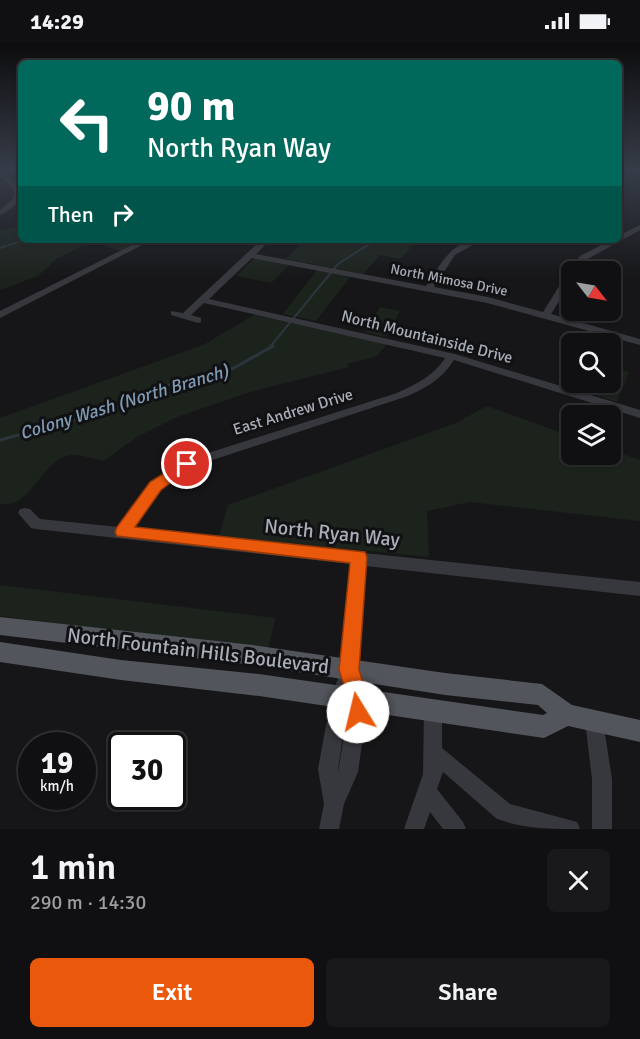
<!DOCTYPE html>
<meta charset="utf-8">
<style>
:root{--surface:#101012;--page:#19191b;--text:#f1f3f6;--muted:#9c9d9f;--line:#303032;--accent:#ea580c}
body{margin:0;font-family:Signika,sans-serif;background:var(--page);color:var(--text);height:100vh;display:flex;flex-direction:column;font-size:22px;white-space:nowrap}
*{box-sizing:border-box;margin:0}
p{font-size:20px;color:var(--muted)}
.icon{flex:none;width:33px;height:33px;fill:none;stroke:currentColor;stroke-width:2;stroke-linecap:round;stroke-linejoin:round}
.map{position:relative;height:787px;overflow:hidden}
.details{display:flex;flex-direction:column;background:var(--surface);flex:1}
.details>*{flex:none}
.banner{position:absolute;left:18px;top:18px;width:604px;height:183px;border-radius:9px;box-shadow:0 2px 4px #0004,0 0 0 2px var(--line);background:#00695c;color:#fff;overflow:hidden}
.needle{width:39px;rotate:121deg}
.tools{position:absolute;left:561px;top:219px;display:grid;gap:12px}
.tools a{display:grid;place-items:center;width:60px;height:60px;border-radius:9px;background:var(--surface);box-shadow:0 2px 4px #0004,0 0 0 2px var(--line);font-size:30px}
.speed{position:absolute;left:18px;top:690px;display:flex;gap:12px;font-size:30px;font-weight:700;text-align:center}
.speed>*{display:grid;place-content:center;width:78px;height:78px;border-radius:50%;background:var(--surface);box-shadow:0 2px 4px #0004,0 0 0 2px var(--line);line-height:1}
.speed small{font-size:15px;font-weight:400}
.speed .limit{border:3px solid #111;border-radius:9px;background:#fff;color:#111}
.pin{position:absolute;display:grid;place-items:center;width:51px;height:51px;color:#fff;margin:-26px;border:3px solid #fff;border-radius:50%;box-shadow:0 2px 6px #0007}
.me{position:absolute;width:66px;margin:-33px;rotate:351deg;stroke-linejoin:round;filter:drop-shadow(0 0 4px #0008)}
.turn{display:flex;align-items:center;gap:21px;height:126px;padding:0 30px;font-size:27px}
.turn .icon{width:78px;height:78px;stroke-width:2.5}
.turn b{display:block;font-size:42px;line-height:51px}
.then{display:flex;align-items:center;height:57px;padding:0 30px;background:#0003;gap:12px;font-size:22px}
.round{display:grid;place-items:center;flex:none;width:63px;height:63px;border-radius:9px;background:var(--page)}
.headline{display:flex;align-items:center;justify-content:space-between;height:102px;padding:0 30px}
h1{font-size:36px;font-weight:600;line-height:45px}
.action{display:flex;gap:12px;margin-top:auto;padding:12px 30px}
.action a{flex:1;height:69px;border-radius:9px;background:var(--accent);color:#fff;font-size:24px;font-weight:600;line-height:69px;text-align:center}
.action a+a{background:var(--page);color:var(--text)}
.status{display:flex;justify-content:space-between;align-items:center;height:42px;padding:0 30px;background:var(--surface);direction:ltr}
.status svg{height:16px;fill:currentColor}
.map>svg:first-child{display:block}
.green{fill:#1c231d}
.lines{fill:none;stroke-linecap:round;stroke-linejoin:round}
.stream-far2{stroke:#2c353c;stroke-width:1.5}
.stream-far1{stroke:#2c353c;stroke-width:2}
.stream{stroke:#2c353c;stroke-width:3}
.minor{fill:#37383d;fill-rule:evenodd}
.major{fill:#53555c;fill-rule:evenodd}
.route{fill:#ea580c;stroke:#983908;stroke-width:1.5}
.labels{text-anchor:middle;dominant-baseline:central;stroke-width:6;stroke-linejoin:round;paint-order:stroke}
.far-street-label{font-size:14px;fill:#a8adb8;stroke:#111113}
.street-label{font-size:16px;fill:#a8adb8;stroke:#111113}
.water-label{font-size:18px;font-style:italic;fill:#7f9bb3;stroke:#111113}
.near-street-label{font-size:20px;fill:#a8adb8;stroke:#111113}
</style>
<div class="status"><b>14:29</b><svg viewBox="0 0 49 12"><path d="M0 12V9h3v3zM5 12V6h3v6zM10 12V3h3v9zM15 12V0h3v12zM26 1h20v11H26zM47 4h2v5h-2z"/></svg></div>
<div class="map">
<svg width="640" height="787" viewBox="0 0 640 787">
<rect width="100%" height="100%" fill="#161618"/>
<g class="green">
<polygon points="21,184 21,198 144,198 122,209 98,202 80,205 56,217 38,234 0,248 0,188"/>
<polygon points="320,198 418,198 400,217 380,213 363,232 286,217 302,200"/>
<polygon points="254,217 258,217 289,223 271,241 236,234"/>
<polygon points="317,228 350,235 316,279 283,272"/>
<polygon points="380,265 400,269 386,295 365,290"/>
<path d="M254 273 387 302 377 314 347 322 349 325 253 349 177 375 137 395 103 419C93 417 80 412 70 413 40 418 33 467 0 462V376L203 303Z"/>
<polygon points="611,325 629,330 617,360 575,346 578,341 610,340"/>
<polygon points="487,364 571,394 572,412 610,412 611,408 640,418 640,479 470,460 427,469 429,515 219,494 228,463 456,381"/>
<polygon points="0,543 275,576 268,608 0,574"/>
</g>
<g class="lines">
<g class="stream-far2">
<polyline points="0,206 25,198"/>
<polyline points="364,206 377,198"/>
</g>
<g class="stream-far1">
<polyline points="0,206 5,204"/>
<polyline points="270,305 338,222 366,204"/>
</g>
<polyline class="stream" points="0,398 107,369 161,344 187,341 234,326 273,304"/>
<g class="minor">
<polygon points="631,127 639,127 620,136 620,132"/>
<path d="M0 128 21 146C21 161 12 167 0 173V168C21 152 17 150 0 134Z"/>
<path d="M640 183V188L586 218 577 230H572V239L551 272 640 297V303L487 261 252 216 209 257 455 312 640 368V376L454 318C442 337 425 347 405 355L191 425 161 447 133 487 355 510 359 509 364 511 640 540V554L366 524 357 628 368 659 358 730 344 762 339 787H319L324 762 318 727 331 656 341 628 351 522 36 487 31 486 18 471 20 467 25 466 30 467 40 477 119 485 151 441 183 419 397 351C416 342 434 334 445 316L204 261 191 273 201 276V280L198 281 171 273V269L183 271 261 198H270L256 212 426 244C441 222 451 198 481 198L455 213 434 245 488 255 543 270 568 230 580 214 611 198H620V193ZM349 655 350 659 338 730V727Z"/>
<polygon points="142,198 152,198 0,276 0,269"/>
<path d="M433 659 439 662 442 668V706L510 762 577 780 580 787C550 787 526 787 497 777L443 730 437 747 463 780 466 787H443L430 770 424 787H404L423 732 424 668 427 662Z"/>
<polygon points="594,670 600,673 603,679 612,737 612,787 592,787 592,737 585,679 588,673"/>
</g>
<polygon class="major" points="0,575 253,603 445,631 542,642 572,663 640,678 640,700 568,684 544,696 259,654 121,638 0,620 0,600 121,618 259,632 543,673 547,671 538,663 445,653 253,623 0,593"/>
</g>
<linearGradient id="sky" x2="0" y2="1"><stop stop-color="#0c0c0d"/><stop offset="0.54" stop-color="#363c48"/><stop offset="1" stop-color="#363c48" stop-opacity="0"/></linearGradient>
<rect width="640" height="237" fill="url(#sky)"/>
<polygon class="route" points="187,417 194,422 192,425 161,448 135,485 365,510 367,515 359,628 369,659 365,677 358,680 351,677 348,670 349,659 339,628 350,521 117,494 115,490 117,485 150,440"/>
<g class="labels">
<g class="far-street-label">
<text transform="translate(449 238) rotate(11)">North Mimosa Drive</text>
</g>
<g class="street-label">
<text transform="translate(427 295) rotate(14)">North Mountainside Drive</text>
<text transform="translate(293 370) rotate(-17)">East Andrew Drive</text>
</g>
<g class="water-label">
<text transform="translate(124 360) rotate(-17)">Colony Wash (North Branch)</text>
</g>
<g class="near-street-label">
<text transform="translate(332 491) rotate(6)">North Ryan Way</text>
<text transform="translate(198 609) rotate(7)">North Fountain Hills Boulevard</text>
</g>
</g>
</svg>
<div class="tools">
<a><svg class="needle" viewBox="-14 -14 28 28"><path d="M0-13l5 13h-10z" fill="#e53935"/><path d="M0 13l5-13h-10z" fill="#9c9d9f"/></svg></a>
<a><svg class="icon" aria-label="search" viewBox="0 0 24 24"><circle cx="10" cy="10" r="6"/><path d="M15 15l6 6"/></svg></a>
<a><svg class="icon" aria-label="layers" viewBox="0 0 24 24"><path d="M12 4l9 5-9 5-9-5zM3 14l9 5 9-5"/></svg></a>
</div>
<div class="speed"><div>19<small>km/h</small></div><div class="limit">30</div></div>
<div class="pin" style="left:187px;top:422px;background:#d93025"><svg class="icon" aria-label="arrive" viewBox="0 0 24 24"><path d="M6 21V4h12l-3 4 3 4H6"/></svg></div>
<svg class="me" style="left:358px;top:670px" viewBox="-20 -20 40 40"><circle r="19" fill="#fff"/><path d="M0-13L10 11 0 6-10 11z" fill="#ea580c"/></svg>
<div class="banner">
<div class="turn"><svg class="icon" aria-label="left" viewBox="0 0 24 24"><path d="M17 20v-9H6M10 6l-5 5 5 5"/></svg><div><b>90 m</b>North Ryan Way</div></div>
<div class="then">Then<svg class="icon" aria-label="right" viewBox="0 0 24 24"><path d="M7 20v-9h11M14 6l5 5-5 5"/></svg></div>
</div>
</div>
<section class="details">
<div class="headline"><div><h1>1 min</h1><p>290 m · 14:30</p></div><a class="round"><svg class="icon" aria-label="close" viewBox="0 0 24 24"><path d="M6 6l12 12M18 6L6 18"/></svg></a></div>
<div class="action"><a>Exit</a><a>Share</a></div>
</section>
